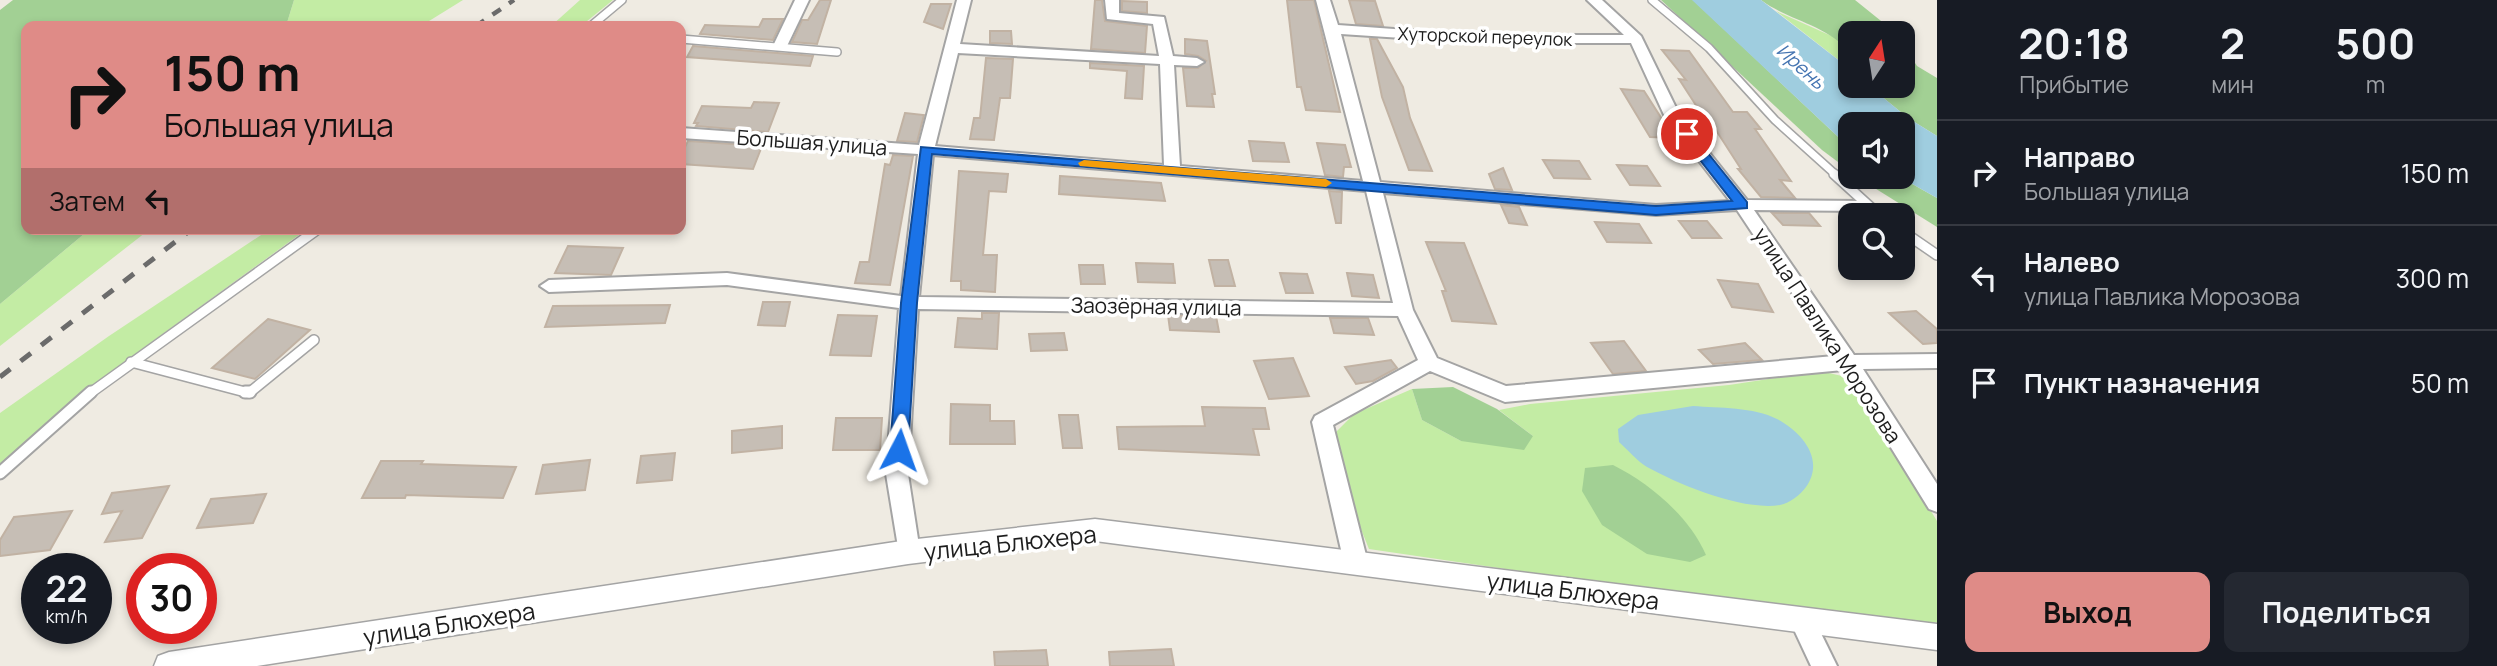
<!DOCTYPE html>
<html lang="ru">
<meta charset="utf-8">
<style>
:root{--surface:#171b24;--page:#242831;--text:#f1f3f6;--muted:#9ea1a6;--line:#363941;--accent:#df8b87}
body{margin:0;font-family:Manrope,sans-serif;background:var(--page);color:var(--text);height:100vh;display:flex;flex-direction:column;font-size:26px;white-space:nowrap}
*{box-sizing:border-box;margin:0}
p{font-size:23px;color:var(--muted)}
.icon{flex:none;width:38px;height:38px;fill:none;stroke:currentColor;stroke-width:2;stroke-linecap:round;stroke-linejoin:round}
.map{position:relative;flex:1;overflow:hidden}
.panel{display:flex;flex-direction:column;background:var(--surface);width:560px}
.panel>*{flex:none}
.guide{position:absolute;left:21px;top:21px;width:665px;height:214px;border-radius:14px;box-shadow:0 4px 10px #0003;background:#df8b87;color:#111;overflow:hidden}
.needle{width:46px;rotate:12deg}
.controls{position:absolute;left:1838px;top:21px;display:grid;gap:14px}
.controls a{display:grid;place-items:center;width:77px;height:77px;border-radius:14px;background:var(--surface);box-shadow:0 4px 10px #0003;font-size:35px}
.speed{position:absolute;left:21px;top:553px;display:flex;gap:14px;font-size:35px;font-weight:700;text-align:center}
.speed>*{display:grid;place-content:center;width:91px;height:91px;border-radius:50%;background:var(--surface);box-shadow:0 4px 10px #0003;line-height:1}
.speed small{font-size:18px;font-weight:400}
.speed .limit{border:10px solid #d22;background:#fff;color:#111}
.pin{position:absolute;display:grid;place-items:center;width:60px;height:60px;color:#fff;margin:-30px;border:4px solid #fff;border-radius:50%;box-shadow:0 2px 7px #0007}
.me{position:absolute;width:77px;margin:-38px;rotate:4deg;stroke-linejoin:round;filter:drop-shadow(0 0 5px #0008)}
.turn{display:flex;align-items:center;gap:24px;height:147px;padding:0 28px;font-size:32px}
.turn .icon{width:91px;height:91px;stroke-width:2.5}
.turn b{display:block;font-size:49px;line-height:60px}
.then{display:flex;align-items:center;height:66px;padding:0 28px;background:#0003;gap:14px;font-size:26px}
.eta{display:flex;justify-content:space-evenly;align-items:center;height:119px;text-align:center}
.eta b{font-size:42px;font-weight:700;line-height:49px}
.primary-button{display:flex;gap:14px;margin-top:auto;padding:14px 28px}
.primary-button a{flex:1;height:80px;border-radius:14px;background:var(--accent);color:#111;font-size:28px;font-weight:700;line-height:80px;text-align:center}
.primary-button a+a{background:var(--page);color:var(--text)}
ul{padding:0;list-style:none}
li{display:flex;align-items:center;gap:21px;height:105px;padding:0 28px;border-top:2px solid var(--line)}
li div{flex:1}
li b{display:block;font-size:26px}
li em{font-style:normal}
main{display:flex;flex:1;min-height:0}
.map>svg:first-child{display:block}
.grass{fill:#c3eca4}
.forest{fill:#a2d094}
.water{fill:#9fcddf}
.building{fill:#c6beb5;stroke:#c1b2a3;stroke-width:2}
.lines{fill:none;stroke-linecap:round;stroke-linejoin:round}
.service-far2-casing{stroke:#a4a4a4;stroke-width:10}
.service-far1-casing{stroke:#a4a4a4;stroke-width:12}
.service-casing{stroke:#a4a4a4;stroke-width:15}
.minor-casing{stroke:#a4a4a4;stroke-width:4}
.tertiary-casing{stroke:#a4a4a4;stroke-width:3}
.service-far2{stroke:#fff;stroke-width:7}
.service-far1{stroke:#fff;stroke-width:9}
.service{stroke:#fff;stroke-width:11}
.minor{fill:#fff;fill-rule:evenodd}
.tertiary{fill:#fff;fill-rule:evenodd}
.rail-far1{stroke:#6b6b6b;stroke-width:4.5;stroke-dasharray:10 10;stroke-linecap:butt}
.rail{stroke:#6b6b6b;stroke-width:5;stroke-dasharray:13 13;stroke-linecap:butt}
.route{fill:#1a73e8;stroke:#114b97;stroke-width:2}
.slow{fill:#f59e0b}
.labels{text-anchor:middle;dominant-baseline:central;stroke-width:7;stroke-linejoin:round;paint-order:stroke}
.far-street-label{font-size:18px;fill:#1d1d1d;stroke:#fff}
.far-water-label{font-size:19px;font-style:italic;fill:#4474b1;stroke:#fff}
.street-label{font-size:21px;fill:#1d1d1d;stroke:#fff}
.near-street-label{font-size:24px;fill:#1d1d1d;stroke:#fff}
</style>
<main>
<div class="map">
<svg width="1937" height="666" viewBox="0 0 1937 666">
<rect width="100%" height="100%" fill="#efebe2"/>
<g class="grass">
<polygon points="294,0 463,0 421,26 286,26"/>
<polygon points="580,0 613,0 581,26 551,26"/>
<polygon points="1776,11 1836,38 1850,53 1850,62 1845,65"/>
<polygon points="90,229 150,229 0,346 0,304"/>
<polygon points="270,229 307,229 98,381 0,467 0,413 109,336"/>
<polygon points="1820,371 1842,376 1859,393 1937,521 1937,623 1811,614 1369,549 1348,497 1334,434 1354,414 1412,389 1422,420 1461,441 1533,436 1499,410 1530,404 1729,385"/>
</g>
<g class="forest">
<polygon points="13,0 294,0 286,26 26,26 26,229 90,229 0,304 0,10"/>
<polygon points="1661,0 1693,0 1850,148 1850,171 1822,150"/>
<path d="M1761 0H1855L1896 33H1850V53C1827 24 1789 21 1761 0Z"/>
<polygon points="1902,43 1917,66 1937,78 1937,136 1908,118 1869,86 1902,86"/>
<polygon points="1857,177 1900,177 1937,198 1937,227"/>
<polygon points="1453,387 1497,409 1533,436 1524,450 1461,441 1422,420 1412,389"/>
<path d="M1613 465C1649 483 1689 516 1706 555L1690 562 1647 554 1602 525 1582 491 1585 468Z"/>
</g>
<g class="water">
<polygon points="1692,0 1761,0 1850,69 1850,86 1869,86 1908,118 1937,136 1937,198 1900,177 1902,177 1902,124 1850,124 1850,148"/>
<path d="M1693 406C1719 408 1754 407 1777 419 1803 433 1825 460 1806 487 1800 495 1790 503 1780 505 1742 511 1680 485 1647 467 1637 461 1628 450 1619 442L1618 429 1638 415Z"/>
</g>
<g class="building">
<polygon points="820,0 831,0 817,44 792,42 802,20 808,20"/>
<polygon points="1095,0 1102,0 1105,21 1147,26 1145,53 1091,49"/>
<polygon points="1287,0 1314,0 1340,112 1306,110 1301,87 1297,87"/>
<polygon points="1349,0 1375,1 1383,26 1356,24"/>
<polygon points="1122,1 1147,2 1147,13 1122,11"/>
<polygon points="931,4 951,4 943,29 924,22"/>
<polygon points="763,19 783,19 773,40 700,34 705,25 759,27"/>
<polygon points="990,31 1011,31 1012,44 990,43"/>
<polygon points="1185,39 1207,41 1215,94 1212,94 1214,107 1187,106 1183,68 1198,68 1206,61 1198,56 1185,54"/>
<polygon points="1370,39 1377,39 1403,87 1410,118 1432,171 1409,170 1382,97"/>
<polygon points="693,46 813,56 810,66 687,57"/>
<polygon points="1662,50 1689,51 1733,112 1747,112 1761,129 1755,129 1791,181 1780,180 1795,198 1761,197 1738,169 1741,169 1714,127 1699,110 1679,79 1686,80"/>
<polygon points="986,58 1013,59 1010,98 1000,98 994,140 970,139 974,118 980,118"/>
<polygon points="1090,63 1144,66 1142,99 1125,98 1127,71 1090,68"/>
<polygon points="1621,89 1644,91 1674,138 1650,137"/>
<polygon points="754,102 779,103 768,132 696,126 698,123 694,123 702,106 751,108"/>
<polygon points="905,113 924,115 917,142 897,141"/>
<polygon points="688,141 762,146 753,169 681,164 681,155"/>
<polygon points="1249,141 1284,143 1289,162 1253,161"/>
<polygon points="1317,143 1345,145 1351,167 1344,167 1343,177 1325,175"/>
<polygon points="893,155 913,156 890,285 855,283 860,262 869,262 885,164 890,165"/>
<polygon points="1543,160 1579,161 1590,179 1554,178"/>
<polygon points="1617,165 1647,166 1660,186 1630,185"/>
<polygon points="1503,168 1512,190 1495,189 1489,174"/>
<polygon points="959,171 1008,174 1006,192 989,191 983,255 997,255 995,292 961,290 961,281 951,281"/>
<polygon points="1060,176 1161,183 1165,201 1059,194"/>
<polygon points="1329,191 1342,192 1341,223 1336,223"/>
<polygon points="1501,205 1519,207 1527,225 1509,223"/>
<polygon points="1772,213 1809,213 1820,226 1783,225"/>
<polygon points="1679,221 1707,221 1721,238 1692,238"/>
<polygon points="1595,222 1639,224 1651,243 1607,242"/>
<polygon points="1426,242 1464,243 1496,324 1452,321 1442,291 1446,291"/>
<polygon points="568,246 623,248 611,275 555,273"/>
<polygon points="1209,260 1228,260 1235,286 1215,286"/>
<polygon points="1136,263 1173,264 1175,283 1138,282"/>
<polygon points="1079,265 1103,265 1105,284 1081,284"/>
<polygon points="1280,273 1307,274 1313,293 1286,293"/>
<polygon points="1347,273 1373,275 1379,298 1352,296"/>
<polygon points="1718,280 1758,284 1773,312 1732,307"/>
<polygon points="763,302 790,302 785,326 758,325"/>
<polygon points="670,305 665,323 545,327 553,306"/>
<polygon points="1916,311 1937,329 1937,343 1923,344 1889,313"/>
<polygon points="982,313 999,313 997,349 955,347 958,318 982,319"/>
<polygon points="838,315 877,316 871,356 830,355"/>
<polygon points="1168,315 1216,316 1219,332 1170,330"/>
<polygon points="1330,318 1368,318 1374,335 1334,333"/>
<polygon points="268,319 310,330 255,379 212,368"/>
<polygon points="1064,333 1067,350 1031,351 1029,334"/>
<polygon points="1624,341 1646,371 1613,374 1591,343"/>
<polygon points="1745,343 1762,360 1713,364 1699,350"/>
<polygon points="1293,358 1309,396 1269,399 1254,361"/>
<polygon points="1391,360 1397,368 1373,381 1356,384 1345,367"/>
<polygon points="951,404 990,405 990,421 1014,421 1015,444 950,444"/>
<polygon points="1202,407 1265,408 1269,429 1253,429 1259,455 1119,449 1117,427 1205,426"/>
<polygon points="1059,415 1078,415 1082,448 1063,448"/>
<polygon points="836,418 882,418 880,450 833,450"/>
<polygon points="782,426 782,448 732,453 732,431"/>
<polygon points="675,453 672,480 637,483 641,456"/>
<polygon points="590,460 585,490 536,494 543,465"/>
<polygon points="381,461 423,461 421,464 516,467 503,498 406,495 405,498 362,498"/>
<polygon points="169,486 142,538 105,542 122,511 102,514 112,493"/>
<polygon points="266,494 253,523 197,528 211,499"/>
<polygon points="72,511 50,550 0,556 0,540 14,517"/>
<polygon points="1171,649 1174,666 1110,666 1109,652"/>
<polygon points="1046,650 1048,666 995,666 994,652"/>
</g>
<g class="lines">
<g class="service-far2-casing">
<g id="service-far2">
<polyline points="1652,0 1709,48 1775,120 1836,175"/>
<polyline points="591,26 622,0"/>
<polyline points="681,39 837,52"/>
</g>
</g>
<g class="service-far1-casing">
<g id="service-far1">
<polyline points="1834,174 1879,215"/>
<polyline points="1902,231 1937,255"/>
<polyline points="131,362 249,393 314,340"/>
<polyline points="89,394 318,229"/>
</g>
</g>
<g class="service-casing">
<g id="service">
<polyline points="245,392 250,392"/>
<polyline points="0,473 91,392"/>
</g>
</g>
<g class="minor-casing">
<g id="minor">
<polygon points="795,0 809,0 787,46 775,49 773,46"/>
<path d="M957 0H971L960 44 1159 56 1153 24 1107 19 1105 0H1119V13L1164 17 1173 56 1197 58 1204 62 1197 66 1174 65 1180 166 1363 181 1316 0H1330L1338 25 1478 35H1624L1587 0H1602L1641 36 1680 116 1747 200 1865 201 1873 206 1865 211 1754 210 1854 355 1937 354V368L1863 369 1937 484V512L1929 509 1843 370 1505 402 1430 371 1333 425 1368 563 1364 570 1356 573 1348 570 1344 563 1312 422 1315 416 1418 360 1398 316 918 309 908 474 920 552 916 559 908 562 900 559 886 474 899 308 727 285 549 292 540 286 549 280 727 273 901 296 918 154 681 138V128L919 145ZM1341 34 1478 43H1631L1665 117 1730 201 1656 205 1380 182ZM958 53 1160 64 1164 165 935 146ZM933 155 1366 191 1393 303 919 297ZM1383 193 1656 215 1737 210 1834 356 1506 386 1437 358 1413 310Z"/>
<polygon points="1801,608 1810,611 1837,666 1811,666 1789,619 1792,611"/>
</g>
</g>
<g class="tertiary-casing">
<polygon id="tertiary" points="1095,519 1937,624 1937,650 1095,541 908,564 257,666 154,666 158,656 169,652 908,540"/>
</g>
<use href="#service-far2" class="service-far2"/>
<use href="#service-far1" class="service-far1"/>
<use href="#service" class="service"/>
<use href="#minor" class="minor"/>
<use href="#tertiary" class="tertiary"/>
<polyline class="rail-far1" points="476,26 514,0"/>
<polyline class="rail" points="0,377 192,229"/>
</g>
<polygon class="route" points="1682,132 1691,132 1747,202 1747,208 1656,215 932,154 917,303 908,450 899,456 890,450 901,303 921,147 1656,206 1732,201 1682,137"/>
<polygon class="slow" points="1084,160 1326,179 1332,183 1326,187 1080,166 1078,163"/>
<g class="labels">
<g class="far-street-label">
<text transform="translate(1485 36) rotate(2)">Хуторской переулок</text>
</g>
<g class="far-water-label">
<text transform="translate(1801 66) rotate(42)">Ирень</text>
</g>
<g class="street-label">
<text transform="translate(812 142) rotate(4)">Большая улица</text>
<text transform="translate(1156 306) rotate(1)">Заозёрная улица</text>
<text transform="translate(1828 335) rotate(57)">улица Павлика Морозова</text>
</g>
<g class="near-street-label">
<text transform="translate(1010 542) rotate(-6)">улица Блюхера</text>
<text transform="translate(1573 590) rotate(7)">улица Блюхера</text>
<text transform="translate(449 623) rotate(-9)">улица Блюхера</text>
</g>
</g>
</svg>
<div class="controls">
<a><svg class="needle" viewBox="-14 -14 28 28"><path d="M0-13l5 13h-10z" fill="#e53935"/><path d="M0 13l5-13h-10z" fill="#9ea1a6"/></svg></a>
<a><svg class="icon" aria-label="sound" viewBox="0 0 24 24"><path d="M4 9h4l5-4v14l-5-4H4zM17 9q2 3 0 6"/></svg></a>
<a><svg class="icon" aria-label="search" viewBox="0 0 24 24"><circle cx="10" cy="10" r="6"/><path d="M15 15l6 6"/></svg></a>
</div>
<div class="speed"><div>22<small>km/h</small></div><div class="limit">30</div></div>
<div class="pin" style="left:1687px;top:134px;background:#d93025"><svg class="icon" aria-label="arrive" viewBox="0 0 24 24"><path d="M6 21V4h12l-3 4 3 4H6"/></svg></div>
<svg class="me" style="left:899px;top:450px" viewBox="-20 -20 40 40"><path d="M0-17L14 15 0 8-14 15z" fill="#1a73e8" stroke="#fff" stroke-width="4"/></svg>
<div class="guide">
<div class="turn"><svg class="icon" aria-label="right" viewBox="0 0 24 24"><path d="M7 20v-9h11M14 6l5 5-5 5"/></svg><div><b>150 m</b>Большая улица</div></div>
<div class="then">Затем<svg class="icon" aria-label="left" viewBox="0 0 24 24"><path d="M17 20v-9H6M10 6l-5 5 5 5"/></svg></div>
</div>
</div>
<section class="panel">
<div class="eta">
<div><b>20:18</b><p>Прибытие</p></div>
<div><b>2</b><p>мин</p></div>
<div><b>500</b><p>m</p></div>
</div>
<ul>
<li><svg class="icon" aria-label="right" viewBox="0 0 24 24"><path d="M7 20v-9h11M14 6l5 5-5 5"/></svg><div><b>Направо</b><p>Большая улица</p></div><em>150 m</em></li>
<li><svg class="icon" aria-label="left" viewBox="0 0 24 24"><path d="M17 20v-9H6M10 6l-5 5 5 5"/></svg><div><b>Налево</b><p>улица Павлика Морозова</p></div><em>300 m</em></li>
<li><svg class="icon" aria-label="arrive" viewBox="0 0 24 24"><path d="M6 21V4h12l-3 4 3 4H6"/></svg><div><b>Пункт назначения</b></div><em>50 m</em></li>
</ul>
<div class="primary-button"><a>Выход</a><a>Поделиться</a></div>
</section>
</main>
